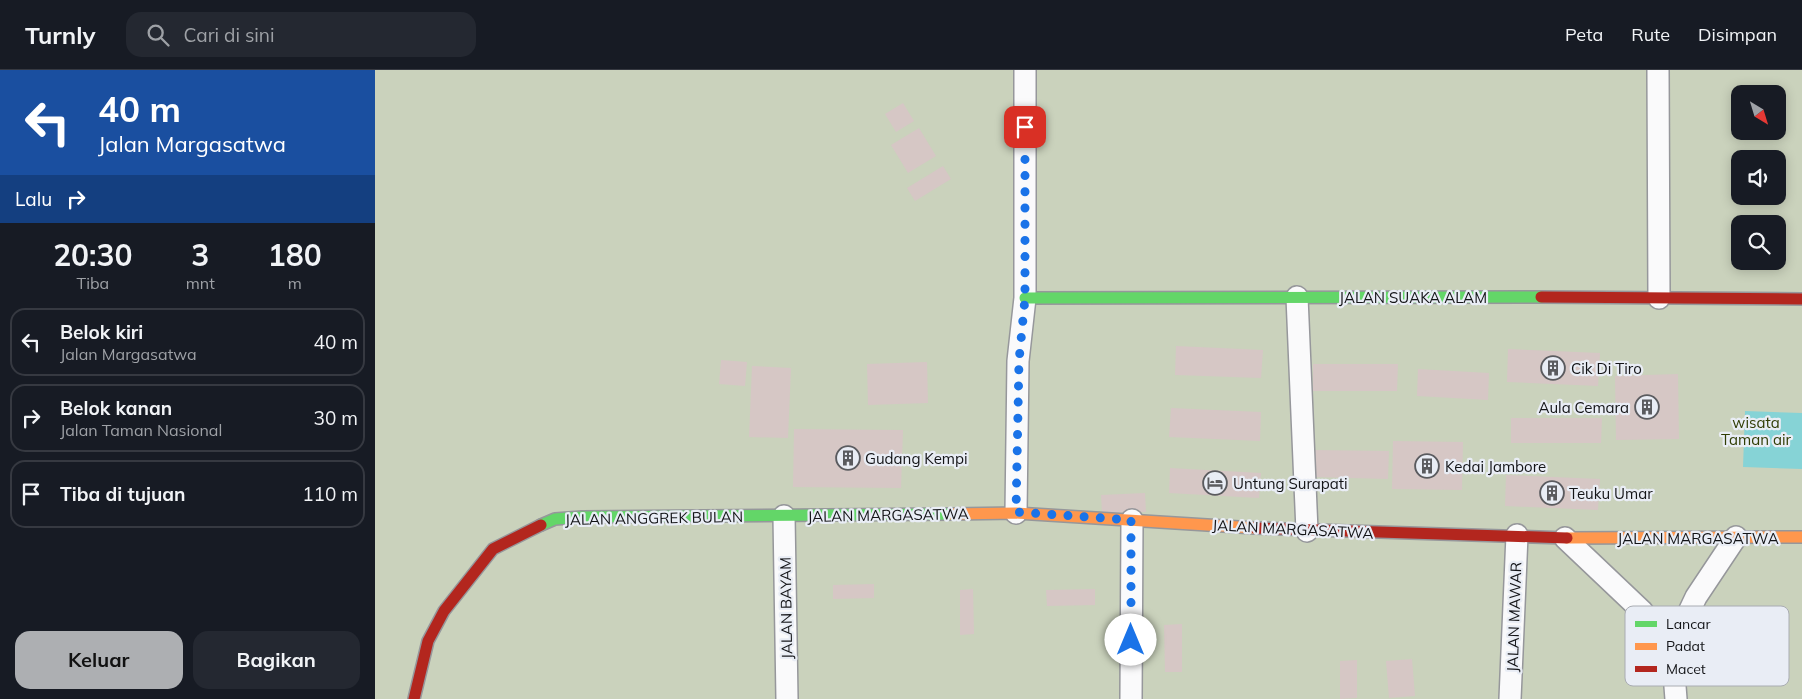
<!DOCTYPE html>
<html lang="id">
<style>
:root{--surface:#171b24;--page:#242831;--text:#f1f3f6;--muted:#9ea1a6;--line:#363941;--accent:#adafb2}
body{margin:0;font-family:Mulish,sans-serif;background:var(--page);color:var(--text);height:100vh;display:flex;flex-direction:column;font-size:19px;white-space:nowrap}
*{box-sizing:border-box;margin:0}
p{font-size:16px;color:var(--muted)}
.icon{flex:none;width:28px;height:28px;fill:none;stroke:currentColor;stroke-width:2;stroke-linecap:round;stroke-linejoin:round}
.map{position:relative;flex:1;overflow:hidden}
.panel{display:flex;flex-direction:column;background:var(--surface);width:375px}
.panel>*{flex:none}
.banner{background:#1a4fa0;color:#fff;overflow:hidden}
.needle{width:32px;rotate:142deg}
.fabs{position:absolute;left:1356px;top:15px;display:grid;gap:10px}
.fabs a{display:grid;place-items:center;width:55px;height:55px;border-radius:10px;background:var(--surface);box-shadow:0 2px 12px #0003;font-size:25px}
.pin{position:absolute;display:grid;place-items:center;width:42px;height:42px;color:#fff;margin:-21px;border-radius:10px;box-shadow:0 2px 8px #0006}
.me{position:absolute;width:55px;margin:-28px;rotate:0deg;stroke-linejoin:round;filter:drop-shadow(0 0 4px #0008)}
.turn{display:flex;align-items:center;gap:18px;height:105px;padding:0 15px;font-size:22px}
.turn .icon{width:65px;height:65px;stroke-width:2.5}
.turn b{display:block;font-size:35px;line-height:42px}
.then{display:flex;align-items:center;height:48px;padding:0 15px;background:#0003;gap:10px;font-size:19px}
.eta{display:flex;justify-content:space-evenly;align-items:center;height:85px;text-align:center}
.eta b{font-size:30px;font-weight:700;line-height:35px}
.action{display:flex;gap:10px;margin-top:auto;padding:10px 15px}
.action a{flex:1;height:58px;border-radius:15px;background:var(--accent);color:#111;font-size:20px;font-weight:700;line-height:58px;text-align:center}
.action a+a{background:var(--page);color:var(--text)}
ul{padding:0;list-style:none}
li{display:flex;align-items:center;gap:15px;height:68px;margin:0 10px 8px;padding:0 5px;border:2px solid var(--line);border-radius:15px}
li div{flex:1}
li b{display:block;font-size:19px}
li em{font-style:normal}
header{display:flex;align-items:center;gap:30px;box-sizing:border-box;height:70px;padding:0 25px;background:var(--surface);border-bottom:1px solid var(--line)}
header strong{font-size:24px}
nav{display:flex;gap:28px;margin-inline-start:auto;font-size:18px}
.search{width:350px;height:45px;background:var(--page);display:flex;align-items:center;gap:12px;box-sizing:border-box;padding:0 18px;border-radius:15px;color:var(--muted);font-size:19px}
main{display:flex;flex:1;min-height:0}
.map>svg:first-child{display:block}
.green{fill:#cad2bc;fill-rule:evenodd}
.water{fill:#86d3d6}
.building{fill:#d6c7c5}
.lines{fill:none;stroke-linecap:round;stroke-linejoin:round}
.street-casing{stroke:#96979b;stroke-width:24}
.fast-casing{stroke:#96979b;stroke-width:14}
.slow-casing{stroke:#96979b;stroke-width:14}
.jam-casing{stroke:#96979b;stroke-width:14}
.street{stroke:#fafafb;stroke-width:21}
.fast{stroke:#63d668;stroke-width:11}
.slow{stroke:#ff974d;stroke-width:11}
.jam{stroke:#b3261e;stroke-width:11}
.route{stroke:#1a73e8;stroke-width:9;stroke-dasharray:0 16.2}
.labels{text-anchor:middle;dominant-baseline:central;stroke-width:4.5;stroke-linejoin:round;paint-order:stroke}
.street-label{font-size:15px;fill:#131417;stroke:#e9edf5}
.poi-label{font-size:15px;fill:#131417;stroke:#e9edf5;text-anchor:start}
.park-label{font-size:15px;fill:#303d04;stroke:#e9edf5}
.key{fill:#e9edf5;stroke:#a9acb2;stroke-width:1}
.key-label{font-size:14px;fill:#131417}
</style>
<header>
<strong>Turnly</strong>
<div class="search"><svg class="icon" aria-label="search" viewBox="0 0 24 24"><circle cx="10" cy="10" r="6"/><path d="M15 15l6 6"/></svg>Cari di sini</div>
<nav><a>Peta</a><a>Rute</a><a>Disimpan</a></nav>
</header>
<main>
<section class="panel">
<div class="banner">
<div class="turn"><svg class="icon" aria-label="left" viewBox="0 0 24 24"><path d="M17 20v-9H6M10 6l-5 5 5 5"/></svg><div><b>40 m</b>Jalan Margasatwa</div></div>
<div class="then">Lalu<svg class="icon" aria-label="right" viewBox="0 0 24 24"><path d="M7 20v-9h11M14 6l5 5-5 5"/></svg></div>
</div>
<div class="eta">
<div><b>20:30</b><p>Tiba</p></div>
<div><b>3</b><p>mnt</p></div>
<div><b>180</b><p>m</p></div>
</div>
<ul>
<li><svg class="icon" aria-label="left" viewBox="0 0 24 24"><path d="M17 20v-9H6M10 6l-5 5 5 5"/></svg><div><b>Belok kiri</b><p>Jalan Margasatwa</p></div><em>40 m</em></li>
<li><svg class="icon" aria-label="right" viewBox="0 0 24 24"><path d="M7 20v-9h11M14 6l5 5-5 5"/></svg><div><b>Belok kanan</b><p>Jalan Taman Nasional</p></div><em>30 m</em></li>
<li><svg class="icon" aria-label="arrive" viewBox="0 0 24 24"><path d="M6 21V4h12l-3 4 3 4H6"/></svg><div><b>Tiba di tujuan</b></div><em>110 m</em></li>
</ul>
<div class="action"><a>Keluar</a><a>Bagikan</a></div>
</section>
<div class="map">
<svg width="1427" height="629" viewBox="0 0 1427 629">
<rect width="100%" height="100%" fill="#dfe0e5"/>
<path class="green" d="M0 0H1427V629H0ZM1365 24H1402V61H1365ZM1365 89H1402V126H1365ZM1365 154H1402V191H1365Z"/>
<polygon class="water" points="1370,341 1427,343 1427,399 1368,397"/>
<g class="building">
<polygon points="528,33 539,51 521,62 510,44"/>
<polygon points="544,58 561,86 533,103 516,75"/>
<polygon points="568,96 576,109 540,131 532,118"/>
<polygon points="801,276 888,280 886,308 800,305"/>
<polygon points="1133,279 1225,283 1223,316 1132,312"/>
<polygon points="346,290 372,292 370,316 344,314"/>
<polygon points="552,292 553,333 493,335 492,294"/>
<polygon points="938,294 1023,294 1022,321 938,321"/>
<polygon points="377,296 416,298 413,368 374,367"/>
<polygon points="1043,299 1114,303 1113,330 1042,326"/>
<polygon points="1303,304 1304,369 1241,370 1240,306"/>
<polygon points="796,338 886,342 885,371 794,367"/>
<polygon points="1136,348 1227,348 1226,373 1136,373"/>
<polygon points="419,359 528,360 526,418 418,417"/>
<polygon points="1018,371 1088,372 1087,420 1017,419"/>
<polygon points="937,380 1014,381 1013,409 937,407"/>
<polygon points="795,398 886,403 884,428 794,423"/>
<polygon points="1131,405 1225,409 1223,440 1130,436"/>
<polygon points="770,423 771,442 727,443 726,425"/>
<polygon points="499,514 499,528 458,529 458,515"/>
<polygon points="598,519 599,564 585,565 585,520"/>
<polygon points="720,519 720,535 672,536 671,520"/>
<polygon points="807,554 807,602 790,602 789,555"/>
<polygon points="1037,589 1040,626 1014,628 1011,591"/>
<polygon points="982,590 982,628 965,629 965,591"/>
</g>
<g class="lines">
<g class="street-casing">
<g id="street">
<polyline points="1283,0 1284,228"/>
<polyline points="922,227 932,461"/>
<polyline points="641,443 643,291 650,228 650,0"/>
<polyline points="409,446 412,629"/>
<polyline points="1190,468 1267,541 1297,578"/>
<polyline points="756,629 757,450"/>
<polyline points="1135,629 1142,465"/>
<polyline points="1301,629 1297,578 1321,527 1361,467"/>
</g>
</g>
<g class="fast-casing">
<g id="fast">
<polyline points="650,228 1166,227"/>
<polyline points="166,455 180,449 207,447 577,444"/>
</g>
</g>
<g class="slow-casing">
<g id="slow">
<polyline points="577,444 641,443 880,458"/>
<polyline points="1192,468 1427,467"/>
</g>
</g>
<g class="jam-casing">
<g id="jam">
<polyline points="1166,227 1427,229"/>
<polyline points="880,458 1192,468"/>
<polyline points="39,629 53,571 69,541 118,479 166,455"/>
</g>
</g>
<use href="#street" class="street"/>
<use href="#fast" class="fast"/>
<use href="#slow" class="slow"/>
<use href="#jam" class="jam"/>
</g>
<g class="lines">
<polyline class="route" points="650,57 650,228 644,291 641,442 756,450 756,570"/>
</g>
<defs>
<g id="building-ring" transform="scale(1.25)"><circle r="9.5" fill="#e9edf5" stroke="#5a5b5f" stroke-width="1.5"/><path d="M-4-6H4V6H1V3H-1V6H-4ZM-2.5-4.3h1.7v1.8h-1.7ZM.8-4.3h1.7v1.8H.8ZM-2.5-1h1.7V.8h-1.7ZM.8-1h1.7V.8H.8Z" fill="#5a5b5f"/></g>
<g id="hotel-ring" transform="scale(1.25)"><circle r="9.5" fill="#e9edf5" stroke="#5a5b5f" stroke-width="1.5"/><path d="M-6-4.5h1.5V1H6V5H4.5V3h-9V5H-6ZM-4 0a1.8 1.8 0 1 1 3.6 0ZM.5 0V-2.5h3Q6-2.5 6 0Z" fill="#5a5b5f"/></g>
</defs>
<g fill-rule="evenodd">
<use href="#building-ring" x="1178" y="298"/>
<use href="#building-ring" x="1272" y="337"/>
<use href="#building-ring" x="473" y="388"/>
<use href="#building-ring" x="1052" y="396"/>
<use href="#hotel-ring" x="840" y="413"/>
<use href="#building-ring" x="1177" y="423"/>
</g>
<g class="labels">
<g class="street-label">
<text x="1038" y="227">JALAN SUAKA ALAM</text>
<text transform="translate(513 445) rotate(-1)">JALAN MARGASATWA</text>
<text transform="translate(279 448) rotate(-1)">JALAN ANGGREK BULAN</text>
<text transform="translate(918 459) rotate(3)">JALAN MARGASATWA</text>
<text x="1323" y="468">JALAN MARGASATWA</text>
<text transform="translate(411 538) rotate(-91)">JALAN BAYAM</text>
<text transform="translate(1139 547) rotate(-88)">JALAN MAWAR</text>
</g>
<g class="poi-label">
<text x="1196" y="298">Cik Di Tiro</text>
<text x="1254" y="337" text-anchor="end">Aula Cemara</text>
<text x="490" y="388">Gudang Kempi</text>
<text x="1070" y="396">Kedai Jambore</text>
<text x="858" y="413">Untung Surapati</text>
<text x="1194" y="423">Teuku Umar</text>
</g>
<g class="park-label">
<text x="1381" y="352">wisata<tspan x="1381" dy="17">Taman air</tspan></text>
</g>
</g>
<rect x="1250" y="536" width="164" height="80" rx="8" class="key"/>
<rect x="1260" y="551" width="22" height="6" fill="#63d668"/>
<rect x="1260" y="573" width="22" height="7" fill="#ff974d"/>
<rect x="1260" y="596" width="22" height="6" fill="#b3261e"/>
<g class="key-label">
<text x="1291" y="559">Lancar</text>
<text x="1291" y="581">Padat</text>
<text x="1291" y="604">Macet</text>
</g>
</svg>
<div class="fabs">
<a><svg class="needle" viewBox="-14 -14 28 28"><path d="M0-13l5 13h-10z" fill="#e53935"/><path d="M0 13l5-13h-10z" fill="#9ea1a6"/></svg></a>
<a><svg class="icon" aria-label="sound" viewBox="0 0 24 24"><path d="M4 9h4l5-4v14l-5-4H4zM17 9q2 3 0 6"/></svg></a>
<a><svg class="icon" aria-label="search" viewBox="0 0 24 24"><circle cx="10" cy="10" r="6"/><path d="M15 15l6 6"/></svg></a>
</div>
<div class="pin" style="left:650px;top:57px;background:#d93025"><svg class="icon" aria-label="arrive" viewBox="0 0 24 24"><path d="M6 21V4h12l-3 4 3 4H6"/></svg></div>
<svg class="me" style="left:756px;top:570px" viewBox="-20 -20 40 40"><circle r="19" fill="#fff"/><path d="M0-13L10 11 0 6-10 11z" fill="#1a73e8"/></svg>
</div>
</main>
